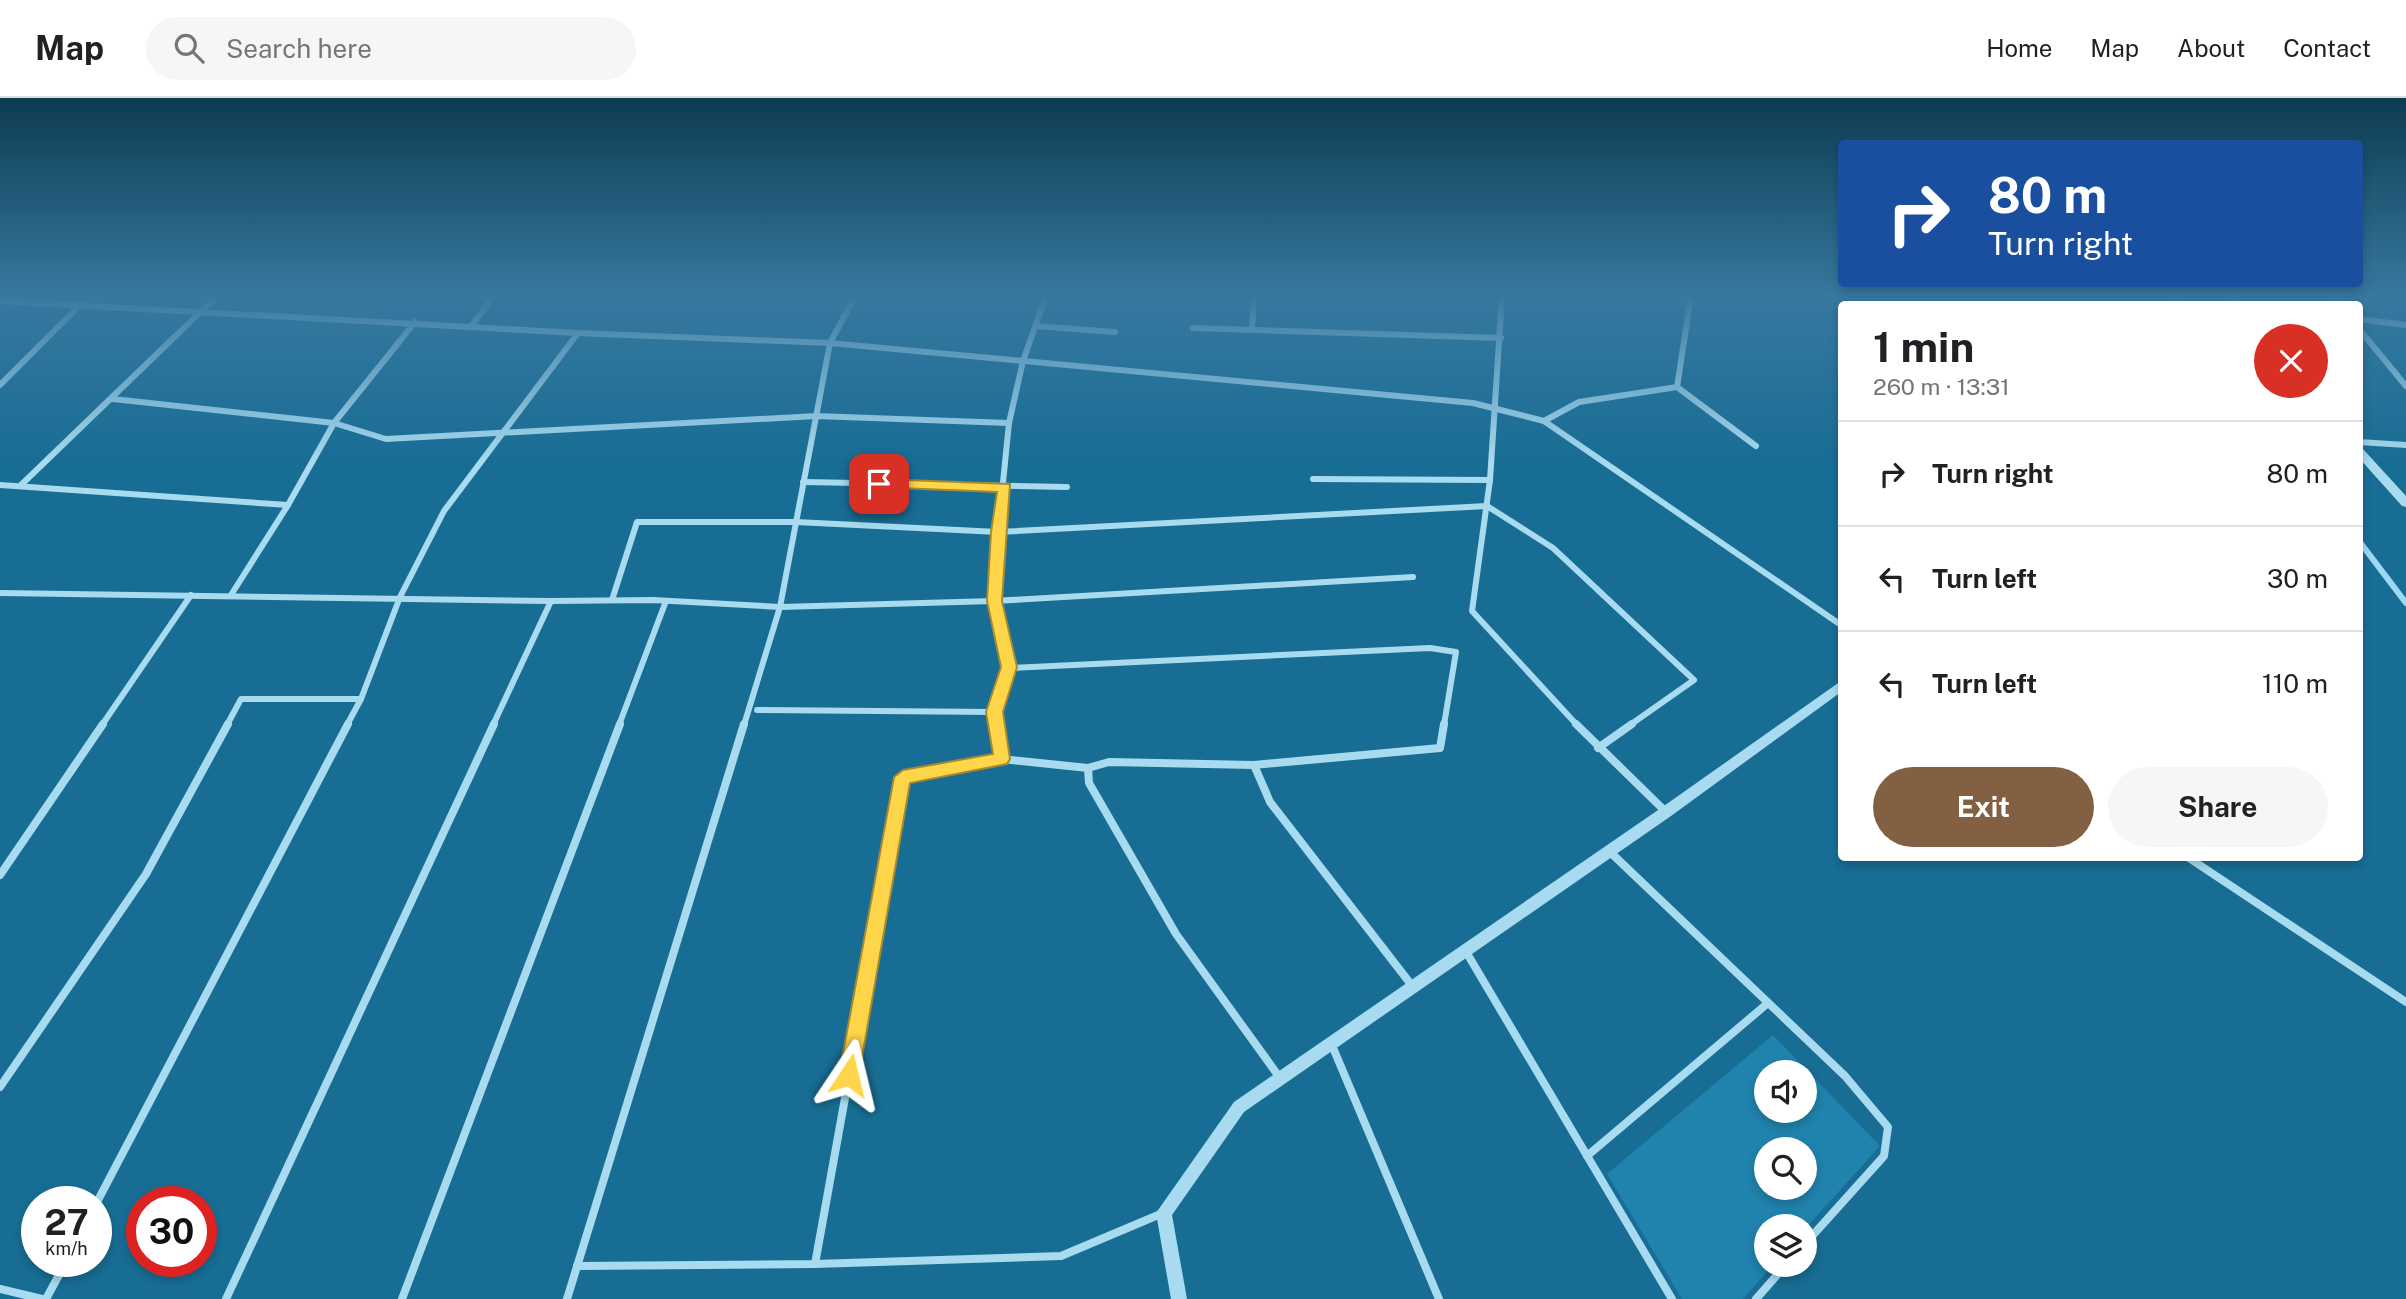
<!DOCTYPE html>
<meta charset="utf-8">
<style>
:root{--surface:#fff;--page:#f6f6f6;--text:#202124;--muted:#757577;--line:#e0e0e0;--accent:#846042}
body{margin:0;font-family:"Public Sans",sans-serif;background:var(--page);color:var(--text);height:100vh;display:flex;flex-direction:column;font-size:26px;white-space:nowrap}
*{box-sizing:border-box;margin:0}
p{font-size:23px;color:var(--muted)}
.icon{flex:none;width:38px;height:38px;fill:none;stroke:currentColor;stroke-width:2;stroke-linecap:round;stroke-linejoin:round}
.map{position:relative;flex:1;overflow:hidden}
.side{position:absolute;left:1838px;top:203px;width:525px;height:560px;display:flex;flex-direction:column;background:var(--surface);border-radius:7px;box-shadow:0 4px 10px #0003}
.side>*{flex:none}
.guide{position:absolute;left:1838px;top:42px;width:525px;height:147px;border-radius:7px;box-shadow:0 4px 10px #0003;background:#1a4fa0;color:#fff;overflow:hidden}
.tools{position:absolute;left:1754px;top:962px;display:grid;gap:14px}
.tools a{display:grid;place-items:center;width:63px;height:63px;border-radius:50%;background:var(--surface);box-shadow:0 4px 10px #0003;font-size:35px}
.speed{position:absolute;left:21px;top:1088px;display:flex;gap:14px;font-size:35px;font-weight:700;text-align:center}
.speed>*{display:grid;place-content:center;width:91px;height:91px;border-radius:50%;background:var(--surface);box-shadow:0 4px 10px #0003;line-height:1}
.speed small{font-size:18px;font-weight:400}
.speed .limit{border:10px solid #d22;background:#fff;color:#111}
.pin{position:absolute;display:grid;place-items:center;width:60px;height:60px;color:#fff;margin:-30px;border-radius:14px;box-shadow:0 4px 10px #0006}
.me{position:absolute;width:77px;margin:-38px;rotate:10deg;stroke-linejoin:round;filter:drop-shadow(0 0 5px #0008)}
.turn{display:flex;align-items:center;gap:24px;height:147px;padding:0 35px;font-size:32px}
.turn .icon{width:91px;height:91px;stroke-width:2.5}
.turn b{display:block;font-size:49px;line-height:60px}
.round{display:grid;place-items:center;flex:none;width:74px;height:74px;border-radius:37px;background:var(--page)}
.overview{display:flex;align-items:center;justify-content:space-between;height:119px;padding:0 35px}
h1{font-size:42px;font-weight:700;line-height:52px}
.primary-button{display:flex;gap:14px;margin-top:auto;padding:14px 35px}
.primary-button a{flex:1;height:80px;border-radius:42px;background:var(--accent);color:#fff;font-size:28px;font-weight:700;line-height:80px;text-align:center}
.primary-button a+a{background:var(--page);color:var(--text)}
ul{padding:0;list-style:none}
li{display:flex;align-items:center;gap:21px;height:105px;padding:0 35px;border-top:2px solid var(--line)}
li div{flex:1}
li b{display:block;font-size:26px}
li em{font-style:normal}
header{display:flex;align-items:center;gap:42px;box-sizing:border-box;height:98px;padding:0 35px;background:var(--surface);border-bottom:2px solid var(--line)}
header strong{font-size:33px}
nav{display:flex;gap:38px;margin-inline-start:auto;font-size:24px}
.search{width:490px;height:63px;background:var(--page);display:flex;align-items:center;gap:18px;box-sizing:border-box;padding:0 24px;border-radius:38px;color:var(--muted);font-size:26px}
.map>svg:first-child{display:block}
.green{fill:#2083ad;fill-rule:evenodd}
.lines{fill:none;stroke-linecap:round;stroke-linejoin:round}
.stream{stroke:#9adaf3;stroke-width:6}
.minor-far1{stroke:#a8dbf0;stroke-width:6}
.minor{stroke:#a8dbf0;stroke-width:8}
.tertiary{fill:#a8dbf0;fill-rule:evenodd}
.wall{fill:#217599}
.shaded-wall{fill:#1b5f7d}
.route{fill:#ffd54a;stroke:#a68a30;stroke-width:2}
</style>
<header>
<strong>Map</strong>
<div class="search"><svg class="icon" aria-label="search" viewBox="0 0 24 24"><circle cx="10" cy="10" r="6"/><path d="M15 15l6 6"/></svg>Search here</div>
<nav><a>Home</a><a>Map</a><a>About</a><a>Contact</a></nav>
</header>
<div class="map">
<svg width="2406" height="1201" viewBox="0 0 2406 1201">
<rect width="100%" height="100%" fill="#186d94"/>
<path class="green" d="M1773 937 1880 1048 1804 1132V1129H1766V1167H1773L1743 1201H1682L1607 1076ZM1766 975H1804V1013H1766ZM1766 1052H1804V1090H1766Z"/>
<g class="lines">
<g class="stream">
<polyline points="2172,198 2178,206"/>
<polyline points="2359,443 2406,505"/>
</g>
<g class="minor-far1">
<polyline points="1502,198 1490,382 1472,513 1577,627"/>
<polyline points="2330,198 2338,206"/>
<polyline points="0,203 578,235 830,245 1473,305 1544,323 1841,527"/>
<polyline points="2359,221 2406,227"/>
<polyline points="472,227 494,198"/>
<polyline points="1035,228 1115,234"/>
<polyline points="1193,230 1501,240"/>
<polyline points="2359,231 2406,288"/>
<polyline points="1252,232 1254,198"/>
<polyline points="0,287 80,207"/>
<polyline points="1677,289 1756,348"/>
<polyline points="113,301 334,325 386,341 816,318 1009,325"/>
<polyline points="1544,323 1579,304 1677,289 1691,198"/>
<polyline points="1313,381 1490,382"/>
<polyline points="803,384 1067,389"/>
<polyline points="0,387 288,407"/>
<polyline points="21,387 217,198"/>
<polyline points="0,495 551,503"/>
<polyline points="231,497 288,407 334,325 415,224"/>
<polyline points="612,502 637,424 796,424 998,434 1009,325 1023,263 1046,198"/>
<polyline points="1009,570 1430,550 1456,554 1444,627"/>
<polyline points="757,612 994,614 996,627"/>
<polyline points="994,614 1009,570 994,503 998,434 1487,408 1553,450 1694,582 1630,627"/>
<polyline points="102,627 191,497"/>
<polyline points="227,627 241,601 361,601"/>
<polyline points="347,627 361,601 400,499 444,413 578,235"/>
<polyline points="493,627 551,503 653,502 780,509 994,503 1413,479"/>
<polyline points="619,627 666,503"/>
<polyline points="744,627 780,509 830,245 855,198"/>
</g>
<g class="minor">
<polyline points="996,626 1001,661"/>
<polyline points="1576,626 1666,714"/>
<polyline points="1598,650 1632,626"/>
<polyline points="1254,667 1270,704 1413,889"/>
<polyline points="1088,670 1089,685 1176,836 1280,980"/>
<polyline points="1609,753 1845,978 1888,1029 1884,1058 1804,1147"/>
<polyline points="2189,760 2406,904"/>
<polyline points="0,777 103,626"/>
<polyline points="1465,852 1672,1201"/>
<polyline points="1331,945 1439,1201"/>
<polyline points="0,989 146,776 228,626"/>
<polyline points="1587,1058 1768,905"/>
<polyline points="96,1106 348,626"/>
<polyline points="815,1166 903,679 1001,661 1088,670 1109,664 1254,667 1440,650 1444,626"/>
<polyline points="577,1168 815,1166 1061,1158 1163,1115"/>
<polyline points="0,1191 42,1201"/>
<polyline points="46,1201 66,1164"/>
<polyline points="226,1201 494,626"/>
<polyline points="402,1201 620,626"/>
<polyline points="567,1201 744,626"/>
<polyline points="1756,1201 1786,1167"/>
</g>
<g class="tertiary">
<polygon points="2227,198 2237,198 2244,206 2234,206"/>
<polygon points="2359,341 2406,344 2406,350 2359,347"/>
<polygon points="2359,350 2363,351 2406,398 2406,409 2402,408 2359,360"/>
<polygon points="1841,583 1841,594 1671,718 1244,1014 1172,1117 1187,1201 1171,1201 1156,1115 1234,1004 1661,710"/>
</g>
</g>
<polygon class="wall" points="308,198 390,198 377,219 319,217"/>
<polygon class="shaded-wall" points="366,198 390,198 377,219"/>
<linearGradient id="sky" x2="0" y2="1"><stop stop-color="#0d3c51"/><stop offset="0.54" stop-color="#37789f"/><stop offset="1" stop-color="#37789f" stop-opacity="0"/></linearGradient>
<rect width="2406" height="366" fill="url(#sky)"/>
<polygon class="route" points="879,381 1010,386 1002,503 1017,569 1003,614 1010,661 1007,666 910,685 859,977 856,983 849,986 842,983 839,977 894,679 903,672 993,656 986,614 1001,569 987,503 991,434 997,394 874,389 872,386"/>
</svg>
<div class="tools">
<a><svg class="icon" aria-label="sound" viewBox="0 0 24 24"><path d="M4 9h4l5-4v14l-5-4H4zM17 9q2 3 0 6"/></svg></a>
<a><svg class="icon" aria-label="search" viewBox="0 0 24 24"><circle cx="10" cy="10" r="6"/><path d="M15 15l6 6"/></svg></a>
<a><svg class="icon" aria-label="layers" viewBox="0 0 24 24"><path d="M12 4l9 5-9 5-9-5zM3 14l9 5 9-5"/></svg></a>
</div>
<div class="speed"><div>27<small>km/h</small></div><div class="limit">30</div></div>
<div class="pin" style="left:879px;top:386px;background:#d93025"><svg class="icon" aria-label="arrive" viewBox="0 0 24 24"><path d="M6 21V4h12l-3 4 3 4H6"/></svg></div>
<svg class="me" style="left:849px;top:977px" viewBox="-20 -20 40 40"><path d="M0-17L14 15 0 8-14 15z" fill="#ffd54a" stroke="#fff" stroke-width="4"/></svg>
<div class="guide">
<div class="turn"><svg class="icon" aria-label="right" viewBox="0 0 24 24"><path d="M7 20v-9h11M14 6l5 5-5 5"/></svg><div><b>80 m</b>Turn right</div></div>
</div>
<section class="side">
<div class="overview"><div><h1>1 min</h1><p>260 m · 13:31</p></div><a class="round" style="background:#d93025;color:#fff"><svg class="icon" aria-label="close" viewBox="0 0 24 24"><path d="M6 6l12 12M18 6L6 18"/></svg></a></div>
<ul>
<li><svg class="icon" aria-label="right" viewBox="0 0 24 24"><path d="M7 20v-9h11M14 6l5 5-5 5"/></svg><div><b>Turn right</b></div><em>80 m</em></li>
<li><svg class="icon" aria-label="left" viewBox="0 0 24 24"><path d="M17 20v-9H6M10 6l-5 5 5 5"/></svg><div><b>Turn left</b></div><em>30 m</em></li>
<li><svg class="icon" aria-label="left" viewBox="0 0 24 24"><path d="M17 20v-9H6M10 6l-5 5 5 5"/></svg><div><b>Turn left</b></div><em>110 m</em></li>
</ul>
<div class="primary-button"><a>Exit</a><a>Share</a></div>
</section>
</div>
